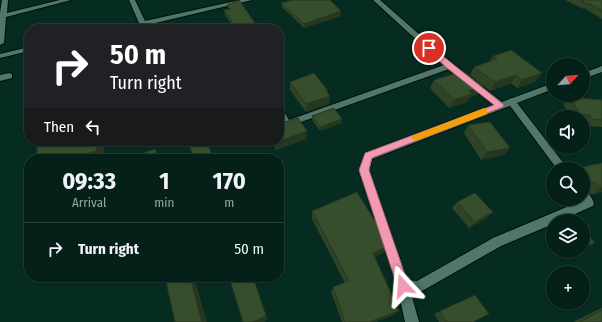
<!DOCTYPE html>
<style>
:root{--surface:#042018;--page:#122d25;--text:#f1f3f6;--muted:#97a3a2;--line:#253e37}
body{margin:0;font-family:"Fira Sans Condensed",sans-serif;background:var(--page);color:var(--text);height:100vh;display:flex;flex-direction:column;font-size:15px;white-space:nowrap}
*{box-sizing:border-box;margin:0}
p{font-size:13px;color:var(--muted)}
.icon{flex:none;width:22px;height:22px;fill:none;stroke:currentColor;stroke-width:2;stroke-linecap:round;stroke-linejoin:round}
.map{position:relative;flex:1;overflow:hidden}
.details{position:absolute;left:24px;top:154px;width:260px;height:128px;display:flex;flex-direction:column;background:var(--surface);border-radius:16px;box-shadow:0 1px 3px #0004,0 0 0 1px var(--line)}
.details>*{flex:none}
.top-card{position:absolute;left:24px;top:24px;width:260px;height:122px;border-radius:16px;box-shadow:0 1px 3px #0004,0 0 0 1px var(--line);background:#202124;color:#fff;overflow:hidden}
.needle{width:26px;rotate:64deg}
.tools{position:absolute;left:546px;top:58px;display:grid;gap:8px}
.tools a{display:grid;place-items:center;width:44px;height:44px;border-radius:50%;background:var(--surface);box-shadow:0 1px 3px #0004,0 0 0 1px var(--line);font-size:20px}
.pin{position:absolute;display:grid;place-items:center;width:34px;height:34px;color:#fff;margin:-17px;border:2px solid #fff;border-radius:50%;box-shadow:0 1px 4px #0007}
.me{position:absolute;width:44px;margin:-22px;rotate:341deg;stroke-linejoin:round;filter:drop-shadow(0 0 3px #0008)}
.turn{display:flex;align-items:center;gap:14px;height:84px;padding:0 20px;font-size:18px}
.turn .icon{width:52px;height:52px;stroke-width:2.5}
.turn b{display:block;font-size:28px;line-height:34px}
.then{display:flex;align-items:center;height:38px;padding:0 20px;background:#0003;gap:8px;font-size:15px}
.eta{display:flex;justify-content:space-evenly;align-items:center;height:68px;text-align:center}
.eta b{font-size:24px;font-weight:700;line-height:28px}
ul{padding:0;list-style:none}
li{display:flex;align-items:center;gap:12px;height:52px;padding:0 20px;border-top:1px solid var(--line)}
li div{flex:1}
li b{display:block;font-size:15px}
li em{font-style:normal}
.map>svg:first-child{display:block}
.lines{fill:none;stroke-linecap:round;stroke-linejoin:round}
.lane-casing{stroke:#00120b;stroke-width:2}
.street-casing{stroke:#00120b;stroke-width:2}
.lane{fill:#527669;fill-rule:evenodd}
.street{fill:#527669;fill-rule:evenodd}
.wall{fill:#2f4327}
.shaded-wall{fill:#263720}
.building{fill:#374e2d;stroke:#263720}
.route{fill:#f19ab1;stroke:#9d6473}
.slow{fill:#f59e0b}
</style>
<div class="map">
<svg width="602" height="322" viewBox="0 0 602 322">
<rect width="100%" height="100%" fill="#062b20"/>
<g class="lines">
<g class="lane-casing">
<g id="lane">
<polygon points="511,98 514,99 568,169 557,169 508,103 507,101"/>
<path d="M583 190C589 192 592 198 594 203L593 206 559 221H553V224L501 246 422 291 418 293 399 290 397 286 399 282 403 280 417 281 493 238 581 201 580 199H583Z"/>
</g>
</g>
<g class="street-casing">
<g id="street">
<polygon points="2,0 8,0 7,13 60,0 71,0 6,17 4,43 0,45 0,13"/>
<polygon points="129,0 135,0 145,21 240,0 252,0 130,29 117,29 139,23"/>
<polygon points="373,0 380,0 453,64 502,102 553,83 553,89 372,159 369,170 409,286 419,322 405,322 397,286 359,170 365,153 494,105 449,69 287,127 284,126 279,118 279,107 282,108 289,120 444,65"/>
<polygon points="29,47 29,51 0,58 0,54"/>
<polygon points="602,66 602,72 583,79 583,73"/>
<polygon points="9,73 12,74 12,78 0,81 0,75"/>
</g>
</g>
<use href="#lane" class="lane"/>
<use href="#street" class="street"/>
</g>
<g class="wall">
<polygon points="292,0 330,0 341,16 304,28 282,7 281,3"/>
<polygon points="565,0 602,0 602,19 584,8 583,9"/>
<polygon points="227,5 259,29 234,29 225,15 224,10 229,9"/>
<polygon points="493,56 535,82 517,88 511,83 490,91 470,75 474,67 489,62"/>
<polygon points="434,80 483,86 478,94 470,97 467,102 449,108 430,88"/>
<polygon points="290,82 328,94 330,96 329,104 306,112 290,90"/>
<polygon points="570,97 602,100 602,127 586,126 583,121 583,117 571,117 563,104"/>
<polygon points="312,116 342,119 342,123 320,131 312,120"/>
<polygon points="468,125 504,155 481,160 464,133"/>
<polygon points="306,139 276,150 272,141 279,141"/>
<polygon points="602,163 602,192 591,195 586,190 583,189 583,169 578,169 579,168"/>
<polygon points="457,202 487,218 469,228 452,208"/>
<polygon points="312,211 384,252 375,257 394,315 375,322 342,322 331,292 333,287 345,283 312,219"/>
<polygon points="564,216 577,221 557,221"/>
<polygon points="553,224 553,235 548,228"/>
<polygon points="565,251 575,251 567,254"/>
<polygon points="602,308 602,322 573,322 597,310"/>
<polygon points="440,311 473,322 439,322 434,314"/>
</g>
<g class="shaded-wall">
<polygon points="341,11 341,16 304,28 304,24"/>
<polygon points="240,25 241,29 235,29 235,26"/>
<polygon points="542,73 535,82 517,88 522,80"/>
<polygon points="516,75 511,83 490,91 495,82"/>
<polygon points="483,86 478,94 470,97 467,102 449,108 454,100 469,91"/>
<polygon points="326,91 328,91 328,97 330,96 329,104 306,112 306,104"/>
<polygon points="342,119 342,123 320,131 320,127"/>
<polygon points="307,131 306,139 276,150 275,143"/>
<polygon points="96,141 103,141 106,159 60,159 79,153"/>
<polygon points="510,148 504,155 481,160 487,152"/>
<polygon points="155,149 161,159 158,159"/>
<polygon points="601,188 602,188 602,192 591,195"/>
<polygon points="493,212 487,218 469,228 475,222"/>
<polygon points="595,243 583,249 583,247"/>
<polygon points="388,246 384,252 370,260 373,253"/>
<polygon points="190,277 194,277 207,322 202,322"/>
<polygon points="253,277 268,320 264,322 253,322"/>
<polygon points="399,311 394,315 375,322 369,322"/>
</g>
<g class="building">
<polygon points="239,0 259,29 243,29 240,25 235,26 224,10 230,9 227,5"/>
<polygon points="294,0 330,0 341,11 304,24 281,3"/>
<polygon points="580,0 602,0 602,11 588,3 587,4"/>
<polygon points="511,50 542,73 522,80 516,75 495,82 474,67 497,59 493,56"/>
<polygon points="463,71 483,86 469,91 472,94 454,100 434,80"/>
<polygon points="314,73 328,91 326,91 330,96 306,104 290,82"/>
<polygon points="570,97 602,100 602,120 593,119 590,115 580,114"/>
<polygon points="334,108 342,119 320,127 312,116"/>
<polygon points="298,118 307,131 275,143 274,141 279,141 279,124"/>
<polygon points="490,122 510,148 487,152 468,125"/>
<polygon points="37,141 96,141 97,151 79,156 79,153 60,159 37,159"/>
<polygon points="188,141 207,141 213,159 194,159"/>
<polygon points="155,149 158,159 138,159 137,155"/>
<polygon points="602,163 602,188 601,188 596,183 592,182 583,172 583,169 581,169 579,168"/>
<polygon points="357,192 385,237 388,246 373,253 399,311 369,322 345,322 333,287 349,281 312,211"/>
<polygon points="475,193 493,212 475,222 457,202"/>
<polygon points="572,215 577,221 559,221 563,219 564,216"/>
<polygon points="583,228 595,243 583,247"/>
<polygon points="165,277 190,277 202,322 175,322"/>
<polygon points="229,277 253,277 266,316 253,322 243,322"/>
<polygon points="475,295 489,314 473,322 446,322 440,311"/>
<polygon points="602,310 602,322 580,322"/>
</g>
<polygon class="route" points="429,45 504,105 503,107 372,158 369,170 409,286 407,290 403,291 399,290 397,286 359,170 365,153 494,105 447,68 426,49 425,48"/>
<polygon class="slow" points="484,108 487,109 487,114 418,140 415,141 411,138 412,136"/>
</svg>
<div class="tools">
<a><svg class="needle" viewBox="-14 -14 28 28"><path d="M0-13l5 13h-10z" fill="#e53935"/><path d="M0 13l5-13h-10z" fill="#97a3a2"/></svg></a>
<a><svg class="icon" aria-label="sound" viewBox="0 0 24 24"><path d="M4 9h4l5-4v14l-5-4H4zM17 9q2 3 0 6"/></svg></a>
<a><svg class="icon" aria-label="search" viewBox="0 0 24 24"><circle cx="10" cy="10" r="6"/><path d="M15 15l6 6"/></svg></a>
<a><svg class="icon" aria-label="layers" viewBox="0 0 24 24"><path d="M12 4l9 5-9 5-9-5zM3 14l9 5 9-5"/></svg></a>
<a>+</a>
</div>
<div class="pin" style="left:429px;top:48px;background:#d93025"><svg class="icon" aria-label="arrive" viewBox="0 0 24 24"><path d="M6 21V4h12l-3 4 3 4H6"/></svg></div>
<svg class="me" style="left:403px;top:286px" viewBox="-20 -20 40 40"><path d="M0-17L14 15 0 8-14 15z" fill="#f19ab1" stroke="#fff" stroke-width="4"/></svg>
<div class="top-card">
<div class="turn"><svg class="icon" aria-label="right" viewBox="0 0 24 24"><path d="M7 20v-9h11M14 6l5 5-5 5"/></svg><div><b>50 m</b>Turn right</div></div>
<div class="then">Then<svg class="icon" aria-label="left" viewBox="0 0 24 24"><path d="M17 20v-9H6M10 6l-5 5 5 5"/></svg></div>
</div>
<section class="details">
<div class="eta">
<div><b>09:33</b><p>Arrival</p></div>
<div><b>1</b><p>min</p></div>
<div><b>170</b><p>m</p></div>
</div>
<ul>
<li><svg class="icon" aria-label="right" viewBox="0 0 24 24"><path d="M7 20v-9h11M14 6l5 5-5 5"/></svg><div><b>Turn right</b></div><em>50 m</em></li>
</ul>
</section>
</div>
